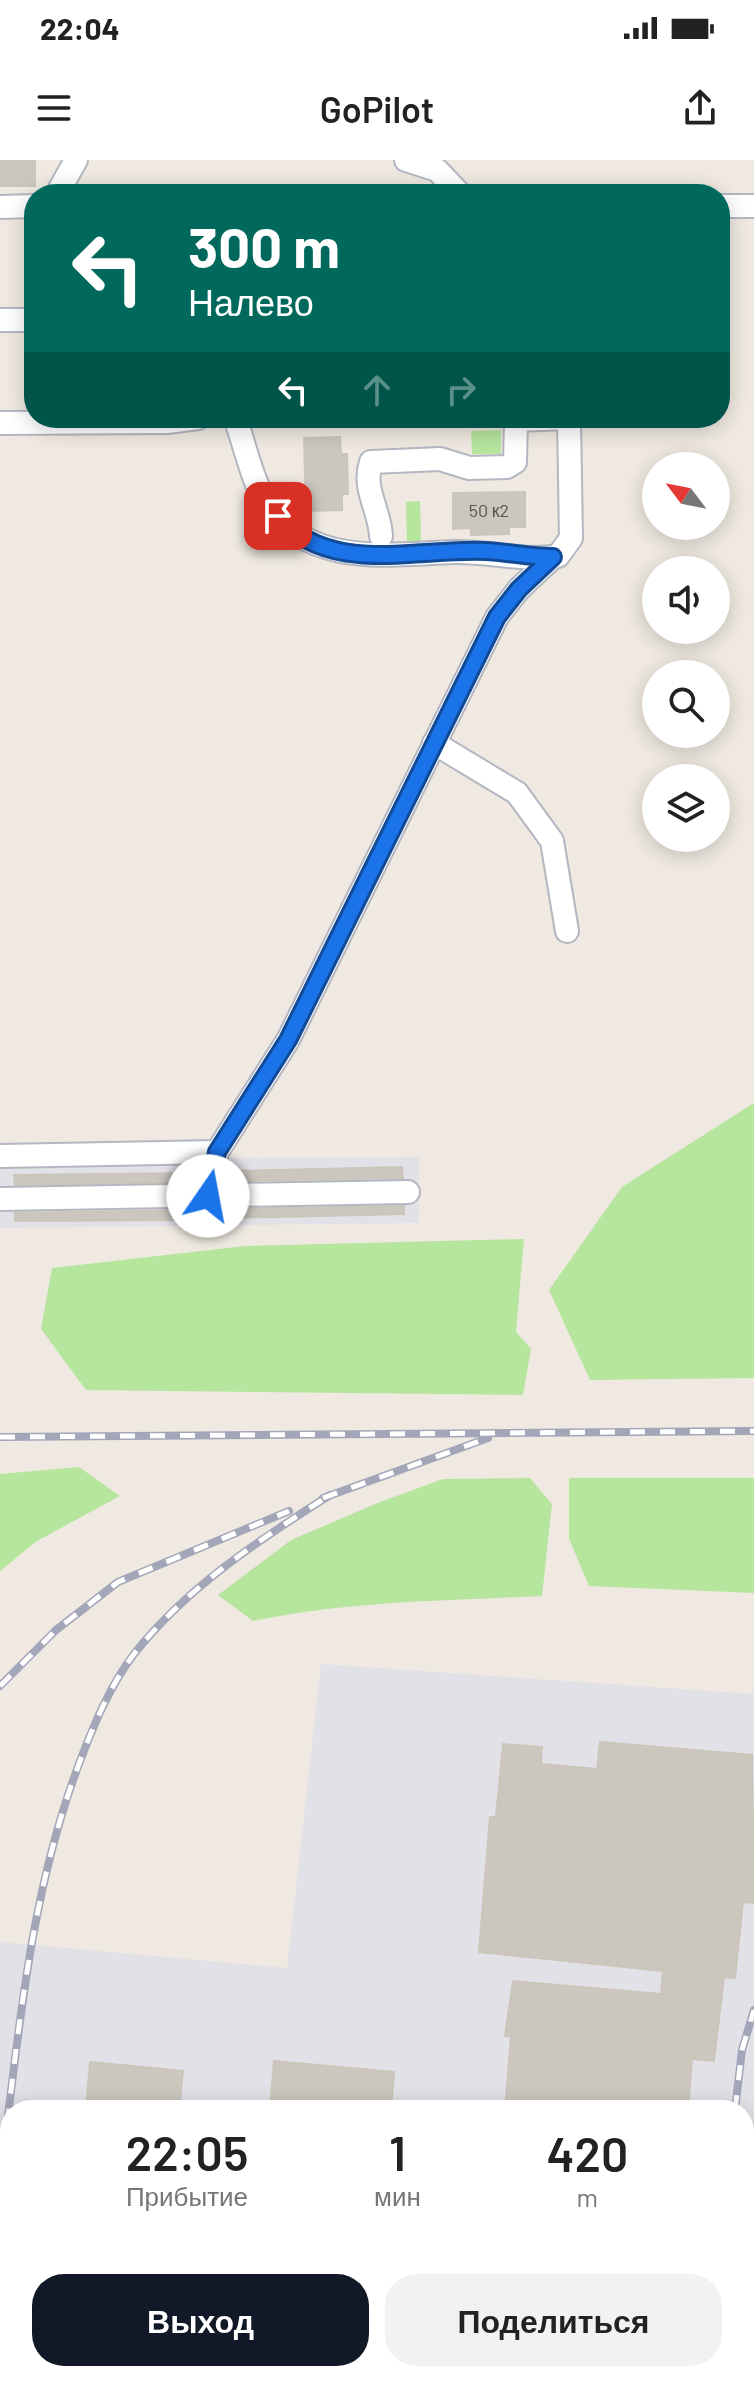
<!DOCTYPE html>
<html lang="ru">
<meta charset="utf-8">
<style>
:root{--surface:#fff;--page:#f2f2f2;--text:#222;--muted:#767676;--accent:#111827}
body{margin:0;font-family:Barlow,sans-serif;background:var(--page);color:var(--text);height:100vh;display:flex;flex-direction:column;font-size:30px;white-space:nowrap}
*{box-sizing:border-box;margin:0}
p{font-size:26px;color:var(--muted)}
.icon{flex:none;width:44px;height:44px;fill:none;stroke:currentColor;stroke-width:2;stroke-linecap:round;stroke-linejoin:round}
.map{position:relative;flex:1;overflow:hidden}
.drawer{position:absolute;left:0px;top:1940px;width:754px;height:282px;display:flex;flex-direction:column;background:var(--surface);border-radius:32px 32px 0 0;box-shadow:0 4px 20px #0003}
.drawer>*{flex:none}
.banner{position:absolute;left:24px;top:24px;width:706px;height:244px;border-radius:32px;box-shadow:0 4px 20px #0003;background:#00695c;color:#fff;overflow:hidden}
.needle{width:52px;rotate:302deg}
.tools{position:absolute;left:642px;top:292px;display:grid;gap:16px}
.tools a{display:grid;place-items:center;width:88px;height:88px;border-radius:50%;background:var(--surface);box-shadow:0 4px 20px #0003;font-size:40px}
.pin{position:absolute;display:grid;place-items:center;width:68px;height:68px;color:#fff;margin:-34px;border-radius:16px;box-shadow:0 4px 12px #0006}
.me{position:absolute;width:88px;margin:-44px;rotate:12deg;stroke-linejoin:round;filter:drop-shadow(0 0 6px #0008)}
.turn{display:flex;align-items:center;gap:28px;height:168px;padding:0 32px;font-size:36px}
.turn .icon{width:104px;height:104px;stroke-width:2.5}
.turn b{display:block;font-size:56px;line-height:68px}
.lanes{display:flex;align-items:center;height:76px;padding:0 32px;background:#0003;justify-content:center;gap:40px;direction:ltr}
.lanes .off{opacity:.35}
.eta{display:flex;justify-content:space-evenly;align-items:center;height:136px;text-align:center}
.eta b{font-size:48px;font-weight:600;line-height:56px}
.action{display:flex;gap:16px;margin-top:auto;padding:16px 32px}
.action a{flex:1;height:92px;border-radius:32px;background:var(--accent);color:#fff;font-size:32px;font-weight:600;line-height:92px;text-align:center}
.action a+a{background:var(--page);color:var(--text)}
.status{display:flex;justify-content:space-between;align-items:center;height:56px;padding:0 40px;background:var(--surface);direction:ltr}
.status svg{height:22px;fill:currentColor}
header{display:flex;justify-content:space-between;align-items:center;height:104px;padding:0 32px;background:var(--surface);font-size:36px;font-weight:600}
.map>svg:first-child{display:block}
.industrial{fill:#e3e1e8;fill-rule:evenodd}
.green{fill:#b6e59e}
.building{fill:#cbc7bf;stroke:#cbc5ba;stroke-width:2}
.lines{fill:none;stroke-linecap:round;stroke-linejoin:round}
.minor-casing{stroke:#b4b7c1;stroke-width:26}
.minor{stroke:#fff;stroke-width:22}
.rail-casing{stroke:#a3a6b8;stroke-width:8}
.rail{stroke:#fff;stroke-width:5;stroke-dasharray:15;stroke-linecap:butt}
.route-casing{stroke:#114b97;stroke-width:20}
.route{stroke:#1a73e8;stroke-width:14}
.labels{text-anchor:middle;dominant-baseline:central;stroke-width:7;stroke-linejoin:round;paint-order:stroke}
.number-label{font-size:18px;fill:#555452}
</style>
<div class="status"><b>22:04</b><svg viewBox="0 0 49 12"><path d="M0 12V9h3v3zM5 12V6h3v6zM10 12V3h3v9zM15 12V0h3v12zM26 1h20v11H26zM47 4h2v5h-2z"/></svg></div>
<header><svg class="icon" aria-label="menu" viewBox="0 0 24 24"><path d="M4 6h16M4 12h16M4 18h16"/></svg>GoPilot<svg class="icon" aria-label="share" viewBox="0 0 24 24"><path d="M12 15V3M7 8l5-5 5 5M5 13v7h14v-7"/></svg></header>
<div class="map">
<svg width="754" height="2221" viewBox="0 0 754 2221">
<rect width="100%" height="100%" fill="#efe9e1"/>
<g class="industrial">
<polygon points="419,997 419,1063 0,1068 0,999"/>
<path d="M321 1504 754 1534V2221H0V1782L287 1808ZM10 1950H744V2212H10Z"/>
</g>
<g class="green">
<polygon points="501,270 501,294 472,294 471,271"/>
<polygon points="420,341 421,383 407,383 406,342"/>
<polygon points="754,943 754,1218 590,1220 549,1130 622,1027"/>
<polygon points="524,1079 516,1172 531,1189 523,1235 86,1230 41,1169 52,1108 245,1086"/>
<polygon points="79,1307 120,1336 37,1381 0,1411 0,1314"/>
<path d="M530 1318 552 1344 542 1436C445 1441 348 1441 253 1461L218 1435 291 1380 380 1342 443 1319Z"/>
<polygon points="569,1318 754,1318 754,1433 589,1426 569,1379"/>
</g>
<g class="building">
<rect x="0" y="0" width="35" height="26"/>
<polygon points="340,277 341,294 347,294 348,334 342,334 342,350 306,351 304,278"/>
<polygon points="525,332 525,367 509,367 509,374 471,375 471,368 453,369 453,333"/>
<polygon points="402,1007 403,1018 229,1021 229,1011"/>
<polygon points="191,1013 191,1022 15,1025 14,1015"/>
<polygon points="404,1046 404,1054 227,1058 227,1049"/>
<polygon points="191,1050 191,1060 15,1061 15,1053"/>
<polygon points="600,1582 752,1595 754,1743 743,1742 735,1818 724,1817 714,1901 692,1899 688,1950 505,1950 511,1877 505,1876 513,1821 661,1834 663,1811 479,1792 490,1657 496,1657 503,1584 542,1587 541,1604 597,1609"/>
<polygon points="274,1901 394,1912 391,1950 270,1950"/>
<polygon points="90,1902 183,1911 179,1950 86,1950"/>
</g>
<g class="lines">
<g class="minor-casing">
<g id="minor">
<polyline points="406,0 437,10 460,34"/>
<polyline points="57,34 76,0"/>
<polyline points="720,46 754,46"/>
<polyline points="0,47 34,46"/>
<polyline points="0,160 34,160"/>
<path d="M235 258C245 285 252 321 267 344 310 408 388 394 454 392 489 391 524 402 558 396L571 378 569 258"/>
<polyline points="0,263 167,262 198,258"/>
<path d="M381 376C380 350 362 329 371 302L440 299 469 308 507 307 515 302 516 260 569 258"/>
<polyline points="434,583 517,633 552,681 567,771"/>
<polyline points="0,996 217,992 288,880 497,457 519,429 553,397"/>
<polyline points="208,1036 217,992"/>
<polyline points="0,1039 408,1032"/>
<polyline points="744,2040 754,2041"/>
</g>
</g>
<use href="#minor" class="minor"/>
<g class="rail-casing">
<g id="rail">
<polyline points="0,1277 754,1271"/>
<polyline points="323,1338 488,1278"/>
<polyline points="0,1526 56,1470 118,1422 289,1351"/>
<polyline points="735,1950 742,1890 754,1850"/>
<path d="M0 2023C18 1879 29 1732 82 1596 95 1562 111 1524 134 1494 187 1427 259 1380 330 1335"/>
</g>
</g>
<use href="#rail" class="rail"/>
</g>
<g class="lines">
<g class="route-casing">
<path id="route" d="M208 1036 217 992 288 880 497 457 519 429 553 397C529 397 508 392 485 391 417 388 328 416 278 356"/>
</g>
<use href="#route" class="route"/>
</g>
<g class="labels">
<g class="number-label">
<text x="489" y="350">50 к2</text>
</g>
</g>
</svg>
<div class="tools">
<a><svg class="needle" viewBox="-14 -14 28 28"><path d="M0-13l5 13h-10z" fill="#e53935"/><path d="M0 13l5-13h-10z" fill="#767676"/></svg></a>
<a><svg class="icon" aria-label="sound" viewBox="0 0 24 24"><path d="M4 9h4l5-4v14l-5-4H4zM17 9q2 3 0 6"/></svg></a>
<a><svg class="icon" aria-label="search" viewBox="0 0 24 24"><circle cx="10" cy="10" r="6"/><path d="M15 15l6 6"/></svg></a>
<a><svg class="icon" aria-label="layers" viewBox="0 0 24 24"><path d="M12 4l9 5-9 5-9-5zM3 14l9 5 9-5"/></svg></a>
</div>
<div class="pin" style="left:278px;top:356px;background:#d93025"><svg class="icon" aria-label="arrive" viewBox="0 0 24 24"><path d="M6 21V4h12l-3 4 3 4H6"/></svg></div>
<svg class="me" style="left:208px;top:1036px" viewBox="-20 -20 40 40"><circle r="19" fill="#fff"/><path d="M0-13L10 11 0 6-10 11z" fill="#1a73e8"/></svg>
<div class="banner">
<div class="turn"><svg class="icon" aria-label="left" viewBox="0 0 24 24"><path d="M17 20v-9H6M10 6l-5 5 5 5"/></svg><div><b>300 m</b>Налево</div></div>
<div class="lanes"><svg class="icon" aria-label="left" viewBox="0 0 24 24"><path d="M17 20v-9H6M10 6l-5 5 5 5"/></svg><svg class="icon off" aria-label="ahead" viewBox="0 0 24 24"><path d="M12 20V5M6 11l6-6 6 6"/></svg><svg class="icon off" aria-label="right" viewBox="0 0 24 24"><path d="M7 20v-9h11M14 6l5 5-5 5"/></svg></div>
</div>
<section class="drawer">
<div class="eta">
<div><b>22:05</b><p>Прибытие</p></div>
<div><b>1</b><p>мин</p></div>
<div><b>420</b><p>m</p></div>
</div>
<div class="action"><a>Выход</a><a>Поделиться</a></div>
</section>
</div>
